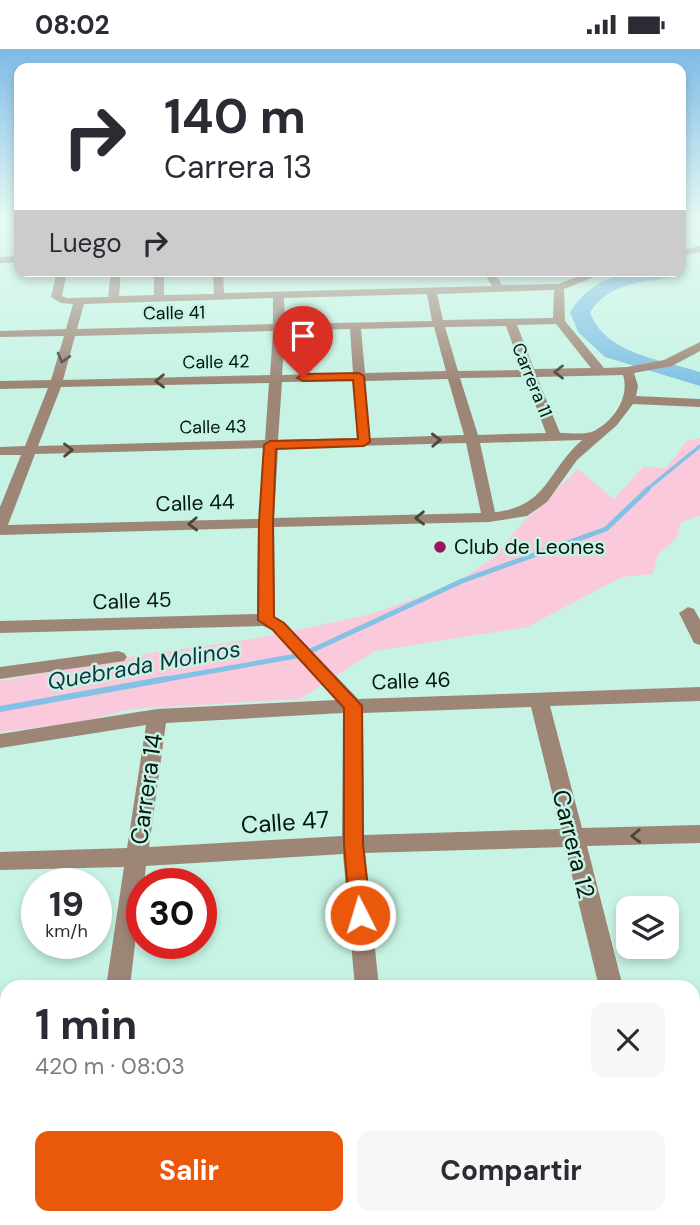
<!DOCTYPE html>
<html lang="es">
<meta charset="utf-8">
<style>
:root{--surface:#fff;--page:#f7f7f7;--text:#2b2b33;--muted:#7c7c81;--accent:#ea580c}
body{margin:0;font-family:"DM Sans",sans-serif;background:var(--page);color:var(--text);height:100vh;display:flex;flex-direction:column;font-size:26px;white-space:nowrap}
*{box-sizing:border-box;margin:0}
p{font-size:23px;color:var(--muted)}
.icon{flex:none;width:38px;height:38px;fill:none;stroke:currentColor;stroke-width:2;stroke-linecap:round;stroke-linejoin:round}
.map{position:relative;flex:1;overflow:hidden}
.sheet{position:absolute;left:0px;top:931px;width:700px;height:245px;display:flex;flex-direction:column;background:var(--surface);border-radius:21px 21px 0 0;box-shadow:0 4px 10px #0003}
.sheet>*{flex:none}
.guide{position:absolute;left:14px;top:14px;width:672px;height:214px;border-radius:14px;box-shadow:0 4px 10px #0003;background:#fff;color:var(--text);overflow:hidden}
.controls{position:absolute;left:616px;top:847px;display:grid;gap:14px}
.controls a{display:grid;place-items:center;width:63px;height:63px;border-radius:14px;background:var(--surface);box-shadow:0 4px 10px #0003;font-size:35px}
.speed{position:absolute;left:21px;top:819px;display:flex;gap:14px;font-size:35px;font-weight:700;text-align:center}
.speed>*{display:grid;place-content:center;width:91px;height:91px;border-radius:50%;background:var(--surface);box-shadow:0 4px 10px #0003;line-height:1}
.speed small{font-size:18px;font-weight:400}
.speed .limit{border:10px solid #d22;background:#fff;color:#111}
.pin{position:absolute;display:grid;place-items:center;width:60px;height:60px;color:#fff;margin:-72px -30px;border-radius:50% 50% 50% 0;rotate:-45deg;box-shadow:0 0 7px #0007}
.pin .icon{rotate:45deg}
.me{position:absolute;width:77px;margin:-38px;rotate:355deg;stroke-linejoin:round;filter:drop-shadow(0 0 5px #0008)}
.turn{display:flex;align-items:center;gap:24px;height:147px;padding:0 35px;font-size:32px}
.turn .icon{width:91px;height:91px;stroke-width:2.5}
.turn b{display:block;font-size:49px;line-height:60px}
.then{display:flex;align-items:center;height:66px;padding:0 35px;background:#0003;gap:14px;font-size:26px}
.round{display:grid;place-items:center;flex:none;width:74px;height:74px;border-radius:14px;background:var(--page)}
.overview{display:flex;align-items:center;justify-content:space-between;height:119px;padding:0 35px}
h1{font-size:42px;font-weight:700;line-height:52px}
.primary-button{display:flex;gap:14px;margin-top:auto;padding:14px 35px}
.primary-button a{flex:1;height:80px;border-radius:14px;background:var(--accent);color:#fff;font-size:28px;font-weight:700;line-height:80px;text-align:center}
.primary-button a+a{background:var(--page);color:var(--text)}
.status{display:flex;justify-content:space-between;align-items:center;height:49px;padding:0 35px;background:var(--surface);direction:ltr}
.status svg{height:19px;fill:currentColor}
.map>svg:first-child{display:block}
.green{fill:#fac9dc}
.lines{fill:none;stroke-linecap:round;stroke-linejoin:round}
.stream-far2{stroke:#83c2e4;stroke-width:3.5}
.stream-far1{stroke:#83c2e4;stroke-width:5}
.stream{stroke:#83c2e4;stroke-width:6}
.river{fill:#83c2e4;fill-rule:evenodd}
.street{fill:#9e8677;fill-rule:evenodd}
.oneway{stroke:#4a483e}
.route{fill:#ea580c;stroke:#983908;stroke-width:2}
.poi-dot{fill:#9b1161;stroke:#c6f3e4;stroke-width:2.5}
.labels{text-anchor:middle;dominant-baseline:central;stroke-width:5;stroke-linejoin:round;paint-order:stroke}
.far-street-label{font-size:18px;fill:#051510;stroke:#c6f3e4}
.street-label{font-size:21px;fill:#051510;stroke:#c6f3e4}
.poi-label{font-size:21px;fill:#051510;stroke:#c6f3e4;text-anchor:start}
.water-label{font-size:23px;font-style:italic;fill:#163342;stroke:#c6f3e4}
.near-street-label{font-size:24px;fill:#051510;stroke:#c6f3e4}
</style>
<div class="status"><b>08:02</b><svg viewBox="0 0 49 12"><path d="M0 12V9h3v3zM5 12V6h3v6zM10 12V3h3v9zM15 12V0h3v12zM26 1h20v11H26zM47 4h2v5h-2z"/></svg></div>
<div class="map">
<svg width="700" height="1176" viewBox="0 0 700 1176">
<rect width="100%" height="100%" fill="#c6f3e4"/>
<polygon class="green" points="700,389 700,467 681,473 677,489 658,505 653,525 622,528 527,578 375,602 300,650 131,660 75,674 0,683 0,632 152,604 246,591 326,575 371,565 454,536 493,509 524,472 578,420 614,450 643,418 666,419 687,392"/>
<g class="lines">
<polyline class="stream-far2" points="646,441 700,397"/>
<polyline class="stream-far1" points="156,632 302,606 462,532 606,480 648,440"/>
<polyline class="stream" points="0,660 166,630"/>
<path class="river" d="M681 218 683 222 680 226C647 234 611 231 590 263 604 305 663 311 700 323V337L605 308 578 283 570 263C599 220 634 222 681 222Z"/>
<g class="street">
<polygon points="0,169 5,169 0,174"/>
<polygon points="700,197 700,203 681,207 681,201"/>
<polygon points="19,207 19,213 0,214 0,208"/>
<path d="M57 222H67L62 247 67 249 108 248 111 222H121L119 247 154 246V222H164V246L214 245 213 222H223L224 244 492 237 483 222H493L502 236 558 235 594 222H609L564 240 565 272 604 319 627 318 664 311 700 293V302L672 317 634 324 638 337 636 347 700 350V358L633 355 617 376 577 411 547 453 527 467 489 473 274 478 275 568 284 573 358 650 700 638V652L550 657 582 779 700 776V794L587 797 623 938H599L565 798 365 804 379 938H355L343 805 146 817 144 835H142L130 938H106L124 818 0 821V803L127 799 146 676 0 699V685L157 660 336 651 272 581 263 577 0 584V572L257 565 258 479 0 486V458L21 406H0V398L25 397 48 339 0 340V332L51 331 64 287 0 288V282L66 280 73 255 61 254 51 248ZM554 241 553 269 443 271 437 245ZM427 245 432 272 285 275 284 249ZM273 249V275L77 280 84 255ZM556 275 591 319 534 320 517 276ZM506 277 522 321 458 322 445 278ZM434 278 446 322 365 324 361 280ZM350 280 353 324 282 326 285 282ZM273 282 270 326 63 331 75 287ZM623 326C630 348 614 372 594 382 585 386 569 384 560 384L537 328ZM525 328 546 384 478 386 460 329ZM448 330 464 386 370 389 365 332ZM353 332 357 389 278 391 282 333ZM269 334 265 391 38 397 61 338ZM582 391C547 422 547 458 495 463L480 394ZM466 394 481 464 274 469 278 399ZM264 399 259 470 8 476 35 405ZM531 658 561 780 364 786 363 664ZM343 664 342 787 149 798 166 674Z"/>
<polygon points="688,558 694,560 700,571 700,596 694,594 679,564"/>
<polygon points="118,602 124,604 127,608 124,612 0,630 0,618"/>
<rect x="693" y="958" width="7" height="24"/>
<rect x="0" y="989" width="7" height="26"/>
<rect x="73" y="1169" width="30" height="7"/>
<polygon points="367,1169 397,1169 398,1176 368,1176"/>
<polygon points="658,1169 688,1169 690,1176 660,1176"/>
</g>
</g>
<defs><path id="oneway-chevron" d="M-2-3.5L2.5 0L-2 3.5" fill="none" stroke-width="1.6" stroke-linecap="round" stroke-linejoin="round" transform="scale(1.75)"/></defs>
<g class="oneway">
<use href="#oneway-chevron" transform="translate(63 309) rotate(106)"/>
<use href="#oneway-chevron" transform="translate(559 323) rotate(180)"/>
<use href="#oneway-chevron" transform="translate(160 332) rotate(179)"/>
<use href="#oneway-chevron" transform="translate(436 391) rotate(-2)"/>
<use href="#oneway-chevron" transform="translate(68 401) rotate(-1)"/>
<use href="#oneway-chevron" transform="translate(420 469) rotate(179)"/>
<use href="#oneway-chevron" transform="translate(193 475) rotate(178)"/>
<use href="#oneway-chevron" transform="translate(636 787) rotate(178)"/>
</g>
<linearGradient id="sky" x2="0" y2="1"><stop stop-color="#7fbae6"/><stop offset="0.51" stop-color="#e5faf3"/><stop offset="1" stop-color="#e5faf3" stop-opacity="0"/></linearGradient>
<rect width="700" height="334" fill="url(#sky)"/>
<polygon class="route" points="359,324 364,327 370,393 364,397 276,400 273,473 274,568 284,574 362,657 363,795 371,866 368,873 360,876 353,873 350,866 344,795 344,659 273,581 258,571 259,473 264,396 270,392 358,390 353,331 303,332 297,329 303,325"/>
<circle class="poi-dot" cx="440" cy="498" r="7"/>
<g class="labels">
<g class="far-street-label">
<text transform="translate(174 264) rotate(-1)">Calle 41</text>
<text transform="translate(216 313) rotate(-1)">Calle 42</text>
<text transform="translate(532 331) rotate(68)">Carrera 11</text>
<text transform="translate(213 378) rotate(-1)">Calle 43</text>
</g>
<g class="street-label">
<text transform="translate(195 454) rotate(-2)">Calle 44</text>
<text transform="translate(132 552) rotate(-2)">Calle 45</text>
<text transform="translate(411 632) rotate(-2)">Calle 46</text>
</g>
<g class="poi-label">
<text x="454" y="498">Club de Leones</text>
</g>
<g class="water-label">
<text transform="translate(144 616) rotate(-10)">Quebrada Molinos</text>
</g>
<g class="near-street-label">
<text transform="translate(146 740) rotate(-82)">Carrera 14</text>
<text transform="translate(285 773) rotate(-4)">Calle 47</text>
<text transform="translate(574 795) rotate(76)">Carrera 12</text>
</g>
</g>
</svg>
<div class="controls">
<a><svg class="icon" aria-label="layers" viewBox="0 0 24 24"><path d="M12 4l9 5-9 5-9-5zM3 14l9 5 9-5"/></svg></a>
</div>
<div class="speed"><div>19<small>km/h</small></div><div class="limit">30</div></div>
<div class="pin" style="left:303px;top:329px;background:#d93025"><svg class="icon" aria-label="arrive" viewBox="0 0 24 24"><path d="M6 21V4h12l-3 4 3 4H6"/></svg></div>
<svg class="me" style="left:360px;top:866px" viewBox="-20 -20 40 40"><circle r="17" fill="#ea580c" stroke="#fff" stroke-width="3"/><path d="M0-11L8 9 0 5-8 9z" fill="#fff"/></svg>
<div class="guide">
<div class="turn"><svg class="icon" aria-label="right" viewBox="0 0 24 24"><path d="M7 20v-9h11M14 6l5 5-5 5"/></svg><div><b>140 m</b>Carrera 13</div></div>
<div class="then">Luego<svg class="icon" aria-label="right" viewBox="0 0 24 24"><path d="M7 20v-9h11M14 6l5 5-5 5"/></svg></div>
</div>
<section class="sheet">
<div class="overview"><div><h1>1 min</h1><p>420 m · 08:03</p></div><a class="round"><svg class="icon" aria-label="close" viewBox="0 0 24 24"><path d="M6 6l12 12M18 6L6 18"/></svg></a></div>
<div class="primary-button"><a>Salir</a><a>Compartir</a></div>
</section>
</div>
